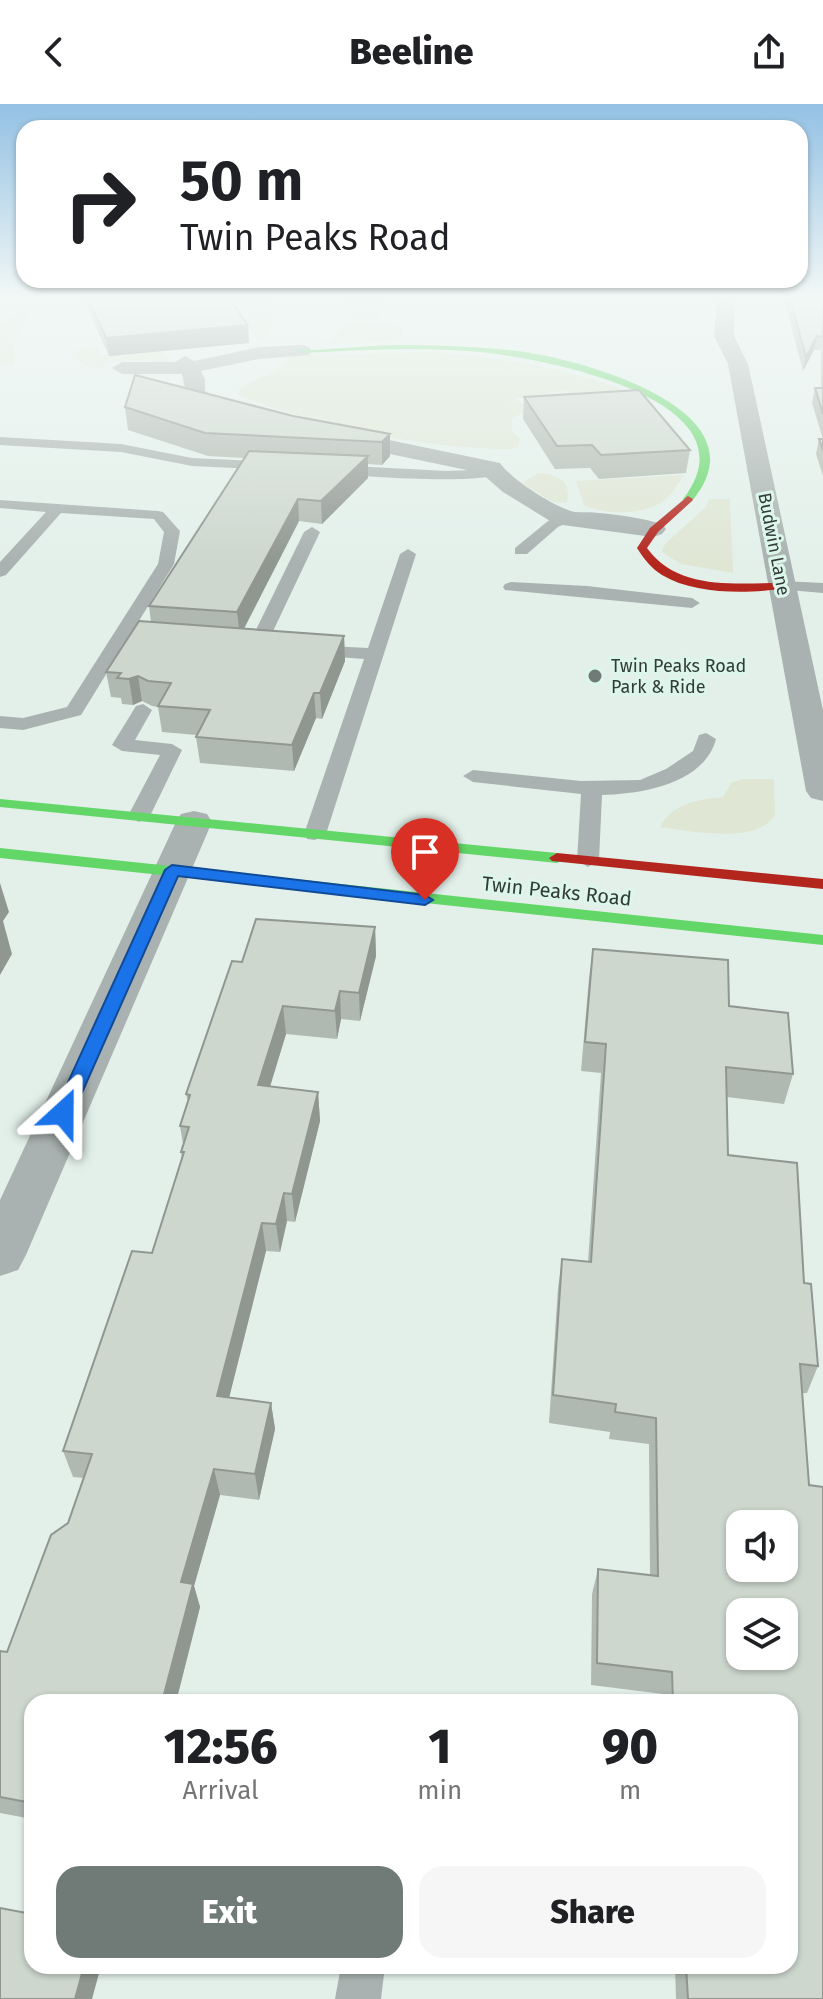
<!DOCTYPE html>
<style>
:root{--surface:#fff;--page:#f6f6f6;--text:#202124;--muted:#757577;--accent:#707a76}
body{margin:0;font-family:"Fira Sans",sans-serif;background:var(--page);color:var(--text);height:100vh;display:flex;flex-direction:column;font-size:30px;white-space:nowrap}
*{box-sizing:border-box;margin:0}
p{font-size:26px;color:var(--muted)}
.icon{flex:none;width:44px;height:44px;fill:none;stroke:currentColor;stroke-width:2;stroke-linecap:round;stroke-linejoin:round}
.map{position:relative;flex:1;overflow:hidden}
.panel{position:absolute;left:24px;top:1590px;width:774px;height:280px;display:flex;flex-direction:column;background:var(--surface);border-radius:24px;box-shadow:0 2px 6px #0004}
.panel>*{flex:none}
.banner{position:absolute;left:16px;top:16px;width:792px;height:168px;border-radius:24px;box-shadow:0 2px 6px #0004;background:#fff;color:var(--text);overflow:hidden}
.fabs{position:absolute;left:726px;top:1406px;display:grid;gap:16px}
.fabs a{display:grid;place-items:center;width:72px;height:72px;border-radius:16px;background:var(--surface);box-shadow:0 2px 6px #0004;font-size:40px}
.pin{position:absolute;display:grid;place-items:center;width:68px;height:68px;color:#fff;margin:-82px -34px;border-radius:50% 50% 50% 0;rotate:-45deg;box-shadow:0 0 8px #0007}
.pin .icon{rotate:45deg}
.me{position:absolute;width:88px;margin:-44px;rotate:24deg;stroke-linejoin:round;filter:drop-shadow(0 0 6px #0008)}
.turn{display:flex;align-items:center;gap:28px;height:168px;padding:0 32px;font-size:36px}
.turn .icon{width:104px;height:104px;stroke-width:2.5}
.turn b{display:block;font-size:56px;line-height:68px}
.eta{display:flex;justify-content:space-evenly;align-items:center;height:136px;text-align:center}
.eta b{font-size:48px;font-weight:800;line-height:56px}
.cta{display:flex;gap:16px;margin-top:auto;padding:16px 32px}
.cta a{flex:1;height:92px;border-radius:24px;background:var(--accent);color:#fff;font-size:32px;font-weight:800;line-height:92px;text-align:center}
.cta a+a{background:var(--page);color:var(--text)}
header{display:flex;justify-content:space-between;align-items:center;height:104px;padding:0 32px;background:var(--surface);font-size:36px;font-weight:800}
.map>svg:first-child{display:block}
.green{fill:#dfe6d4}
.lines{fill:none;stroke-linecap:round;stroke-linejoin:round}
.lane{fill:#a9b2b0;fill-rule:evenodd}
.street{fill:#a9b2b0;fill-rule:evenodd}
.fast{fill:#63d668;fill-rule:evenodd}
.jam{fill:#b3261e;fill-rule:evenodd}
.wall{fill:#b0b9b1}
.shaded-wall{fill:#909690}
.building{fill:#cdd7ce;stroke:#909690;stroke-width:2;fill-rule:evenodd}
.route{fill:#1a73e8;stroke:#114b97;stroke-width:2}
.poi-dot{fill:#707a76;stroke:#ddf6eb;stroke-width:3}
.labels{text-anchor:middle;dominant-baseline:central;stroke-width:6;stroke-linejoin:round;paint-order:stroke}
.far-street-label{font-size:18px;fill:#323b37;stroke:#ddf6eb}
.far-poi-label{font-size:18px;fill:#323b37;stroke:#ddf6eb;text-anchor:start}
.street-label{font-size:20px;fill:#323b37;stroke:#ddf6eb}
</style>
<header><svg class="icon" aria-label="back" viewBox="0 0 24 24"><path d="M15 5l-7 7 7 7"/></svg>Beeline<svg class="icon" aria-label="share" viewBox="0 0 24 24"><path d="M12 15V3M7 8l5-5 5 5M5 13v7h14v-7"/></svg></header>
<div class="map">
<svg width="823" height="1895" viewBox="0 0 823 1895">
<rect width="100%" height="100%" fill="#e3f0ea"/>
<g class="green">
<polygon points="13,195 38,195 15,236 14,261 0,260 0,221 22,203"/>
<polygon points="238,195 270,195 273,198 275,210 270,217 275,218 266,235 260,238 250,226 240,225 231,213 251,205"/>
<polygon points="344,195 382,195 379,216 345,214 347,201"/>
<polygon points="344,218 400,222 403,229 400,234 384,238 320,239 333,237"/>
<path d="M97 243 101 252 162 246 172 260 153 261 150 255 104 259 105 264C94 264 80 262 74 252L80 244Z"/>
<path d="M432 248C503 254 567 264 633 289L576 294 565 286 515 295 531 305 512 314V327L520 335 518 342 512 345C419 344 325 324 238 291V288C252 271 278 275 290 252Z"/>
<path d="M538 369C558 370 572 377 567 399L553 398 522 379Z"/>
<path d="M684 371C677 381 670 394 659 400 637 411 605 411 584 401L576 377Z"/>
<polygon points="709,395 730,395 733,469 681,460 662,448 665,440 706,403"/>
<path d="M742 675H774L775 711C757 741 690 727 660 723 671 700 699 695 723 693L731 679Z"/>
</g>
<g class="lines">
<g class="lane">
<polygon points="0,333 121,340 192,354 274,358 281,362 274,366 192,362 121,348 0,341"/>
<path d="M333 361 447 367 493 365 500 369C486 381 352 373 328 368L326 365Z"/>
<polygon points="0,396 158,407 163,408 180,427 174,460 81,611 23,626 0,624 0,612 23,614 67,603 158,460 164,428 154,415 61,409 6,471 0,473 0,458 46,408 0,404"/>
<polygon points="564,410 569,412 569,418 558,423 527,450 515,450 515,444 548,417"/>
<polygon points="312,423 320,428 266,542 263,546 251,546 248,542 304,428"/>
<polygon points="408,445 416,450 326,730 315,736 307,735 304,730 364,555 310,551 301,546 310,541 368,544 400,450"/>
<polygon points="782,477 823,479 823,489 776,485 774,482"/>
<polygon points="511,478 587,482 692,494 700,499 692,504 505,486 503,483 505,480"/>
<polygon points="143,600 152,606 135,636 172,640 182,646 150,712 139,718 128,712 160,651 122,647 112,641 136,602"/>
<path d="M706 629 716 635C704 680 642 690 602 691L599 756 588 763 577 756 581 690 473 678 463 672 473 666 581 677 640 676 666 665 693 647 699 631Z"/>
<polygon points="341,1862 385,1862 381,1895 335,1895"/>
</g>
<g class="street">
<polygon points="717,195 735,195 734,232 748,260 823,606 823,697 811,694 806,687 728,260 714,232"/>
<path d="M302 241 309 243 312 247 309 251 259 255 201 267 205 275V287C218 295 246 301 255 311L252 316C231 321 204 305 187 294L182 270H122L112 264 122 258H175L185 252 194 257 259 243Z"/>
<path d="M331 324 500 359C511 375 549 399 568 406 577 410 589 407 599 409 620 411 642 414 662 420L666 425 662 430 653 433 555 420 503 388 481 369 323 336 320 331 323 326Z"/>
<polygon points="194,707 207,710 212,718 26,1151 18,1166 0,1172 0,1096 176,718 181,710"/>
</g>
<g class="fast">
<path d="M389 241C432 241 475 242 518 247 579 255 769 305 692 397H684L683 395C761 295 542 254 480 248 421 242 361 246 302 249L298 247Z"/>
<polygon points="0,695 557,749 565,754 557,759 0,703"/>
<polygon points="0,744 823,831 823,841 0,754"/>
</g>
<g class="jam">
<path d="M688 392 693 395 692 397 658 428 647 444C678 487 735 479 782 479L786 480V484C750 490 695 491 662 471 651 464 644 455 637 444L650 424Z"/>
<polygon points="557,749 823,775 823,785 552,757 549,754"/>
</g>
</g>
<g class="wall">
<polygon points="83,195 229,195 249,239 109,252"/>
<polygon points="784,195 823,195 823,372 816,350 819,335 823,335 812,299 815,284 821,284 821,246 814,246 803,267"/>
<polygon points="524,293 690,346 686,369 599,375 590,364 555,365 523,315"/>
<polygon points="125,303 293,312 390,330 390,352 382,361 368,360 368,374 322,420 299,417 244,525 344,532 345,557 322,615 316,614 294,667 200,659 196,633 197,631 162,628 158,603 152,602 142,597 133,601 122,600 121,594 111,593 106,568 151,518 149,502 244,354 208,352 128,326"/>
<polygon points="375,823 376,852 360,917 341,915 337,935 286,930 270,982 318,988 320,1017 295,1118 287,1117 280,1148 266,1147 229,1293 271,1299 275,1325 259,1396 220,1391 194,1482 200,1503 176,1598 32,1598 32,1715 0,1709 0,1547 7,1548 68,1419 84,1374 73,1373 63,1347 152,1149 182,1055 181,1048 183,1040 180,1022 188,998 186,990 242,858"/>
<polygon points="593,845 729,902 793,970 784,1000 727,993 728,1051 804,1179 818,1262 807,1289 803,1289 823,1895 676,1895 675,1862 790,1862 790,1598 663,1598 663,1590 591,1581 592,1490 598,1465 650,1471 649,1340 609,1335 610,1328 549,1319 558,1184 562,1155 588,1158 601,969 581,967 589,874"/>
</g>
<g class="shaded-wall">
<polygon points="248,221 249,239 109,252 106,234"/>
<polygon points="817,232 814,246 803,267 806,253"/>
<polygon points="390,330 390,352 382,361 382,338"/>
<polygon points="368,352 368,374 322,420 321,397"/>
<polygon points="298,395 299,417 240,532 237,508"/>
<polygon points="344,532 345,557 322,615 320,589"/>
<polygon points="138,572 142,597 133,601 129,575"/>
<polygon points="314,589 316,614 294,667 292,641"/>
<polygon points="0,779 9,808 3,817 12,850 0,871"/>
<polygon points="375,823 376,852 360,917 359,889"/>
<polygon points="340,887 341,915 337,935 335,907"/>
<polygon points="283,902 286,930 262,1009 258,981"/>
<polygon points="318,988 320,1017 295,1118 292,1090"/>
<polygon points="284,1089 287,1117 280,1148 276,1120"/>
<polygon points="262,1119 266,1147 223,1318 217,1292"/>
<polygon points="271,1299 275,1325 259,1396 255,1370"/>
<polygon points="214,1365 220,1391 194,1482 200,1503 176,1598 162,1598 181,1478"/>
<polygon points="84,1862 101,1862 92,1895 75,1895"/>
</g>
<g class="building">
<polygon points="88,195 229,195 248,221 106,234"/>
<polygon points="790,195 823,195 823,233 817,232 806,253"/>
<polygon points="135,271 293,312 390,330 382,338 205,329 125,303"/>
<polygon points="815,284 823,284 823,310"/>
<polygon points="639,286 690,346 601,351 592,341 557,342 524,293"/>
<polygon points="819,335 823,335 823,346"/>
<polygon points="249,347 368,352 321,397 298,395 237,508 149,502"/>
<polygon points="139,517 344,532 320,589 314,589 292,641 196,633 210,606 158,602 171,579 148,577 138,572 129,575 117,574 121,569 106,568"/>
<polygon points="256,815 375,823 359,889 340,887 335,907 283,902 258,981 318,988 292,1090 284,1089 276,1120 262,1119 217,1292 271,1299 255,1370 214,1365 181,1478 193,1480 162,1598 32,1598 32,1699 0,1693 0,1547 7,1548 51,1431 68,1419 92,1350 63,1347 132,1147 152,1149 184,1048 181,1048 189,1023 180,1022 190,991 186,990 232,857 242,858"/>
<path d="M593 845 728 856 729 902 788 909 793 970 726 963 728 1051 797 1059 804 1179 811 1180 818 1262 800 1260 809 1381 823 1383V1895H688L686 1862H790V1598H673L672 1568 597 1559 598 1465 658 1472 656 1314 615 1308 616 1300 553 1291 562 1155 591 1158 606 940 585 938ZM740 1420H784V1464H740ZM740 1508H784V1552H740Z"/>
<polygon points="0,1804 32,1810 32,1862 84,1862 75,1895 0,1895"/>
</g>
<linearGradient id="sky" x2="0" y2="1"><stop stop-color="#93c1e4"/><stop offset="0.42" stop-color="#f2f8f6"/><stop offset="1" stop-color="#f2f8f6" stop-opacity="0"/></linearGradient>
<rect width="823" height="460" fill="url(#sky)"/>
<polygon class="route" points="172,761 425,791 433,796 425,801 178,772 73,1009 70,1014 57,1014 54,1009 165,766"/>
<circle class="poi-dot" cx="595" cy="572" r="8"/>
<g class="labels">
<g class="far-street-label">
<text transform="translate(774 440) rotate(79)">Budwin Lane</text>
</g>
<g class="far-poi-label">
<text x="611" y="562">Twin Peaks Road<tspan x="611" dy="21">Park &amp; Ride</tspan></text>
</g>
<g class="street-label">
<text transform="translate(557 787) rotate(6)">Twin Peaks Road</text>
</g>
</g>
</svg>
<div class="fabs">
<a><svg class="icon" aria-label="sound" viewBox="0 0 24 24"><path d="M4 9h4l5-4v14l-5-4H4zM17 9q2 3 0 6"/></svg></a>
<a><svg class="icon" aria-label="layers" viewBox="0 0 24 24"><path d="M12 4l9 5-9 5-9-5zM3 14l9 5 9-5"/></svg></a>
</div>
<div class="pin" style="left:425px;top:796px;background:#d93025"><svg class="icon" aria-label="arrive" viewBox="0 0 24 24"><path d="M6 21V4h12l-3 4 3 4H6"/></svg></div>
<svg class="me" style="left:63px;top:1009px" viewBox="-20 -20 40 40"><path d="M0-17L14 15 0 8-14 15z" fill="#1a73e8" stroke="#fff" stroke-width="4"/></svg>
<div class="banner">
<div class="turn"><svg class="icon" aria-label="right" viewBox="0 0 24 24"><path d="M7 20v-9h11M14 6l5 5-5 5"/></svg><div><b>50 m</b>Twin Peaks Road</div></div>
</div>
<section class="panel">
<div class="eta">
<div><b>12:56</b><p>Arrival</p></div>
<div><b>1</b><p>min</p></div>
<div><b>90</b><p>m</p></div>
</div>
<div class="cta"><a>Exit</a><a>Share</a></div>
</section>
</div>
